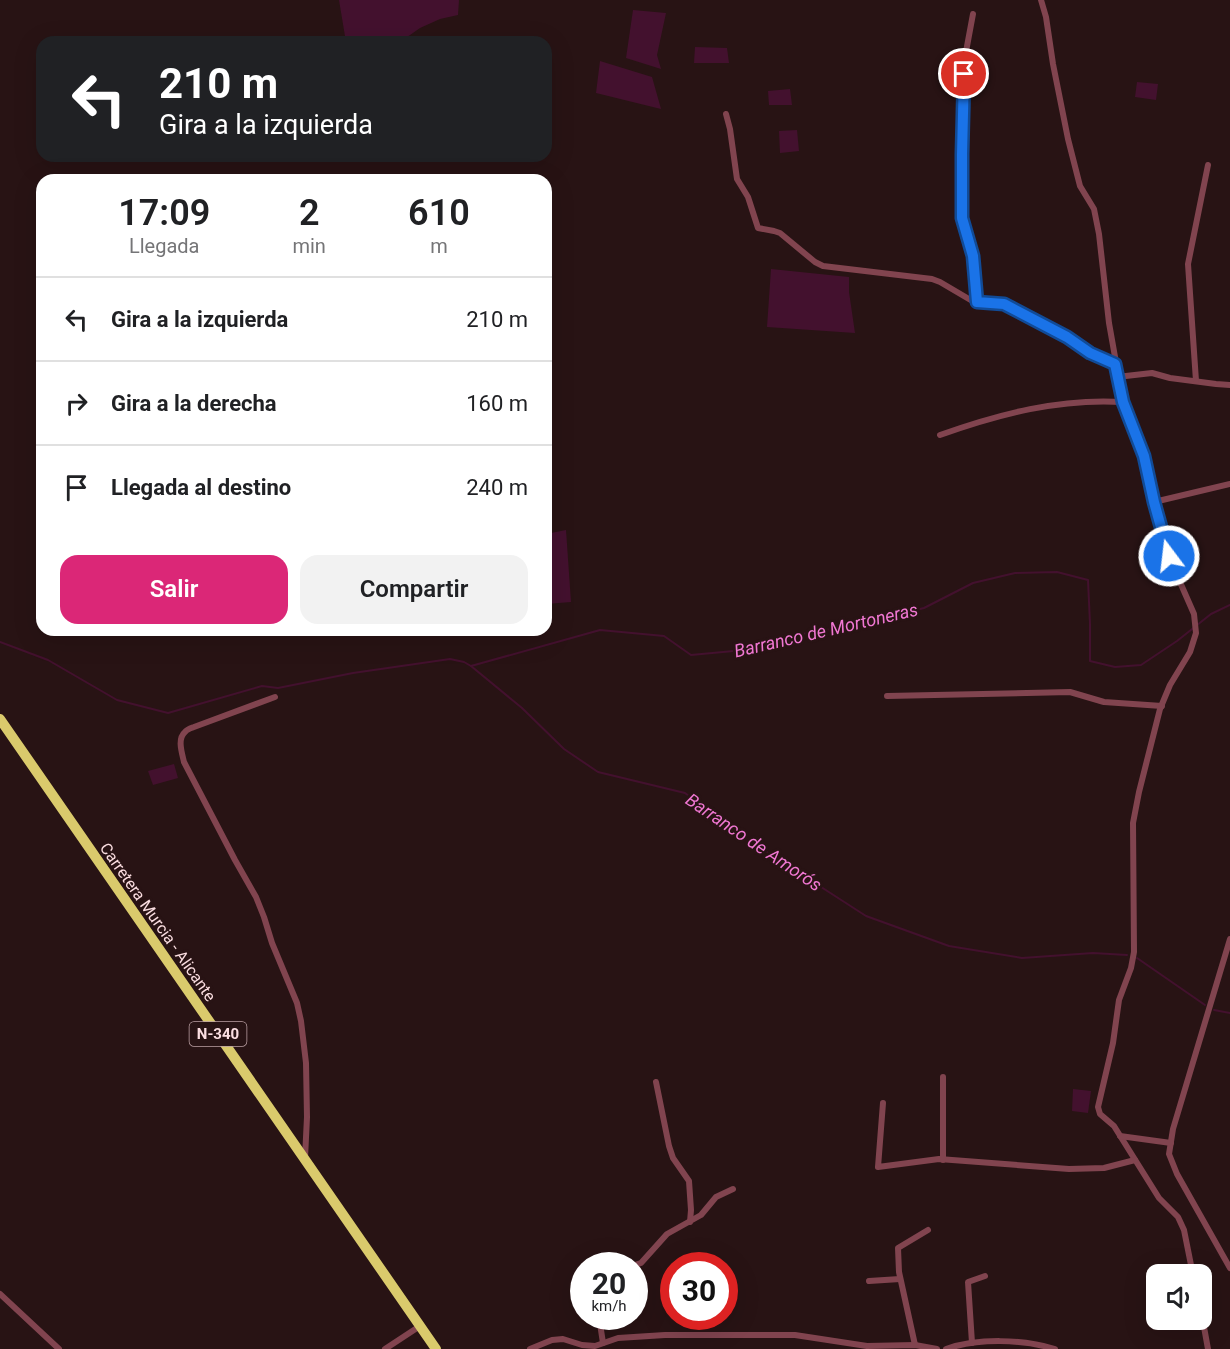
<!DOCTYPE html>
<html lang="es">
<meta charset="utf-8">
<style>
:root{--surface:#fff;--page:#f2f2f2;--text:#202124;--muted:#757577;--line:#e0e0e0;--accent:#db2777}
body{margin:0;font-family:Roboto,sans-serif;background:var(--page);color:var(--text);height:100vh;display:flex;flex-direction:column;font-size:22px;white-space:nowrap}
*{box-sizing:border-box;margin:0}
p{font-size:20px;color:var(--muted)}
.icon{flex:none;width:33px;height:33px;fill:none;stroke:currentColor;stroke-width:2;stroke-linecap:round;stroke-linejoin:round}
.map{position:relative;flex:1;overflow:hidden}
.panel{position:absolute;left:36px;top:174px;width:516px;height:462px;display:flex;flex-direction:column;background:var(--surface);border-radius:18px;box-shadow:0 6px 24px #0002}
.panel>*{flex:none}
.top-card{position:absolute;left:36px;top:36px;width:516px;height:126px;border-radius:18px;box-shadow:0 6px 24px #0002;background:#202124;color:#fff;overflow:hidden}
.buttons{position:absolute;left:1146px;top:1264px;display:grid;gap:12px}
.buttons a{display:grid;place-items:center;width:66px;height:66px;border-radius:12px;background:var(--surface);box-shadow:0 6px 24px #0002;font-size:30px}
.speed{position:absolute;left:570px;top:1252px;display:flex;gap:12px;font-size:30px;font-weight:700;text-align:center}
.speed>*{display:grid;place-content:center;width:78px;height:78px;border-radius:50%;background:var(--surface);box-shadow:0 6px 24px #0002;line-height:1}
.speed small{font-size:15px;font-weight:400}
.speed .limit{border:9px solid #d22;background:#fff;color:#111}
.pin{position:absolute;display:grid;place-items:center;width:51px;height:51px;color:#fff;margin:-26px;border:3px solid #fff;border-radius:50%;box-shadow:0 2px 6px #0007}
.me{position:absolute;width:66px;margin:-33px;rotate:345deg;stroke-linejoin:round;filter:drop-shadow(0 0 4px #0008)}
.turn{display:flex;align-items:center;gap:21px;height:126px;padding:0 24px;font-size:27px}
.turn .icon{width:78px;height:78px;stroke-width:2.5}
.turn b{display:block;font-size:42px;line-height:51px}
.eta{display:flex;justify-content:space-evenly;align-items:center;height:102px;text-align:center}
.eta b{font-size:36px;font-weight:600;line-height:42px}
.primary-button{display:flex;gap:12px;margin-top:auto;padding:12px 24px}
.primary-button a{flex:1;height:69px;border-radius:18px;background:var(--accent);color:#fff;font-size:24px;font-weight:600;line-height:69px;text-align:center}
.primary-button a+a{background:var(--page);color:var(--text)}
ul{padding:0;list-style:none}
li{display:flex;align-items:center;gap:18px;height:84px;padding:0 24px;border-top:2px solid var(--line)}
li div{flex:1}
li b{display:block;font-size:22px}
li em{font-style:normal}
.map>svg:first-child{display:block}
.water{fill:#43112e}
.lines{fill:none;stroke-linecap:round;stroke-linejoin:round}
.stream{stroke:#43112e;stroke-width:2}
.minor{stroke:#81444f;stroke-width:6}
.trunk{stroke:#daca6c;stroke-width:10}
.route-casing{stroke:#114b97;stroke-width:15}
.route{stroke:#1a73e8;stroke-width:10}
.labels{text-anchor:middle;dominant-baseline:central;stroke-width:6;stroke-linejoin:round;paint-order:stroke}
.shield{fill:#281314;stroke:#bca1a4;stroke-width:1.5}
.shield-label{font-size:15px;font-weight:bold;fill:#fbdee1}
.street-label{font-size:16px;fill:#fbdee1;stroke:#281314}
.water-label{font-size:18px;font-style:italic;fill:#f077d2;stroke:#281314}
</style>
<div class="map">
<svg width="1230" height="1349" viewBox="0 0 1230 1349">
<rect width="100%" height="100%" fill="#281314"/>
<g class="water">
<polygon points="339,0 459,0 458,15 440,19 420,28 400,42 346,42"/>
<polygon points="633,10 666,13 657,55 661,69 626,58"/>
<polygon points="695,47 727,48 729,63 694,63"/>
<polygon points="600,61 652,77 661,109 596,93"/>
<polygon points="1137,82 1158,84 1156,100 1135,97"/>
<polygon points="790,89 792,105 769,105 768,91"/>
<polygon points="797,130 799,151 780,153 779,131"/>
<polygon points="771,269 849,277 849,292 855,333 767,327"/>
<polygon points="566,530 571,602 546,604 546,534"/>
<polygon points="174,764 178,778 153,785 148,771"/>
<polygon points="1073,1089 1091,1091 1088,1113 1072,1111"/>
</g>
<g class="lines">
<g class="stream">
<polyline points="0,642 48,660 117,700 168,713 262,686 278,688 353,673 450,659 464,662 471,666 522,708 564,749 598,772 685,793 739,834 866,916 949,946 1022,958 1093,953 1127,955"/>
<polyline points="471,666 600,630 664,636 691,655 755,649 791,636 855,625 924,608 973,583 1015,573 1057,572 1088,580 1090,624 1090,661 1115,667 1141,665 1177,641 1211,614 1230,605"/>
<polyline points="1137,958 1205,1005"/>
<polyline points="1214,1010 1230,1013"/>
</g>
<g class="minor">
<polyline points="1041,0 1046,17 1053,64 1068,139 1080,186 1094,209 1099,234 1109,323 1123,402 1144,456 1154,502 1169,557 1194,614 1196,633 1190,652 1170,685 1160,709 1139,792 1133,823 1134,952 1131,968 1119,1000 1113,1043 1098,1107 1100,1114 1114,1126 1159,1198 1178,1217 1184,1230 1193,1275"/>
<polyline points="973,14 965,57 962,154 962,218 973,256 977,302"/>
<polyline points="726,114 730,129 737,179 748,197 758,228 774,231 780,233 815,262 823,266 932,279 940,282 974,302 1004,304 1067,337 1090,353 1115,364"/>
<polyline points="1117,377 1152,373 1170,378 1216,384 1230,385"/>
<polyline points="1196,381 1188,264 1208,165"/>
<path d="M940 435C999 414 1060 398 1123 402"/>
<polyline points="1154,502 1230,484"/>
<polyline points="887,696 1070,692 1104,702 1162,706"/>
<path d="M275 697 194 727C191 728 187 729 185 732 177 739 182 753 184 762L235 860 256 897 264 917 272 943 297 1003 301 1021 306 1063 307 1117 305 1158"/>
<polyline points="1230,939 1173,1129 1169,1154 1177,1174 1230,1268"/>
<polyline points="656,1082 669,1146 673,1158 689,1181 691,1210 690,1222"/>
<polyline points="883,1103 878,1167 939,1159 1069,1169 1104,1168 1135,1160"/>
<polyline points="1120,1136 1171,1143"/>
<polyline points="943,1160 943,1077"/>
<polyline points="632,1266 641,1263 667,1234 701,1215 716,1197 733,1189"/>
<polyline points="869,1281 900,1279"/>
<polyline points="0,1294 59,1349"/>
<polyline points="1202,1316 1208,1349"/>
<polyline points="599,1317 603,1343"/>
<polyline points="972,1343 968,1282 985,1276"/>
<polyline points="915,1345 899,1272 898,1248 928,1230"/>
<polyline points="385,1349 420,1326"/>
<polyline points="530,1349 552,1340 563,1339 582,1345 595,1346 618,1338 665,1335 795,1335 867,1346 915,1345 937,1349"/>
<path d="M946 1349C978 1338 1022 1339 1055 1349"/>
</g>
<polyline class="trunk" points="0,719 436,1349"/>
</g>
<g class="lines">
<g class="route-casing">
<polyline id="route" points="964,74 962,154 962,218 973,256 977,302 1004,304 1067,337 1090,353 1115,364 1123,402 1144,456 1154,502 1169,556"/>
</g>
<use href="#route" class="route"/>
</g>
<g class="labels">
<rect class="shield" x="189.5" y="1022" width="57" height="24" rx="4.5"/>
<g class="shield-label">
<text x="218" y="1034">N-340</text>
</g>
<g class="street-label">
<text transform="translate(158 922) rotate(55)">Carretera Murcia - Alicante</text>
</g>
<g class="water-label">
<text transform="translate(826 630) rotate(-13)">Barranco de Mortoneras</text>
<text transform="translate(754 842) rotate(34)">Barranco de Amorós</text>
</g>
</g>
</svg>
<div class="buttons">
<a><svg class="icon" aria-label="sound" viewBox="0 0 24 24"><path d="M4 9h4l5-4v14l-5-4H4zM17 9q2 3 0 6"/></svg></a>
</div>
<div class="speed"><div>20<small>km/h</small></div><div class="limit">30</div></div>
<div class="pin" style="left:964px;top:74px;background:#d93025"><svg class="icon" aria-label="arrive" viewBox="0 0 24 24"><path d="M6 21V4h12l-3 4 3 4H6"/></svg></div>
<svg class="me" style="left:1169px;top:556px" viewBox="-20 -20 40 40"><circle r="17" fill="#1a73e8" stroke="#fff" stroke-width="3"/><path d="M0-11L8 9 0 5-8 9z" fill="#fff"/></svg>
<div class="top-card">
<div class="turn"><svg class="icon" aria-label="left" viewBox="0 0 24 24"><path d="M17 20v-9H6M10 6l-5 5 5 5"/></svg><div><b>210 m</b>Gira a la izquierda</div></div>
</div>
<section class="panel">
<div class="eta">
<div><b>17:09</b><p>Llegada</p></div>
<div><b>2</b><p>min</p></div>
<div><b>610</b><p>m</p></div>
</div>
<ul>
<li><svg class="icon" aria-label="left" viewBox="0 0 24 24"><path d="M17 20v-9H6M10 6l-5 5 5 5"/></svg><div><b>Gira a la izquierda</b></div><em>210 m</em></li>
<li><svg class="icon" aria-label="right" viewBox="0 0 24 24"><path d="M7 20v-9h11M14 6l5 5-5 5"/></svg><div><b>Gira a la derecha</b></div><em>160 m</em></li>
<li><svg class="icon" aria-label="arrive" viewBox="0 0 24 24"><path d="M6 21V4h12l-3 4 3 4H6"/></svg><div><b>Llegada al destino</b></div><em>240 m</em></li>
</ul>
<div class="primary-button"><a>Salir</a><a>Compartir</a></div>
</section>
</div>
